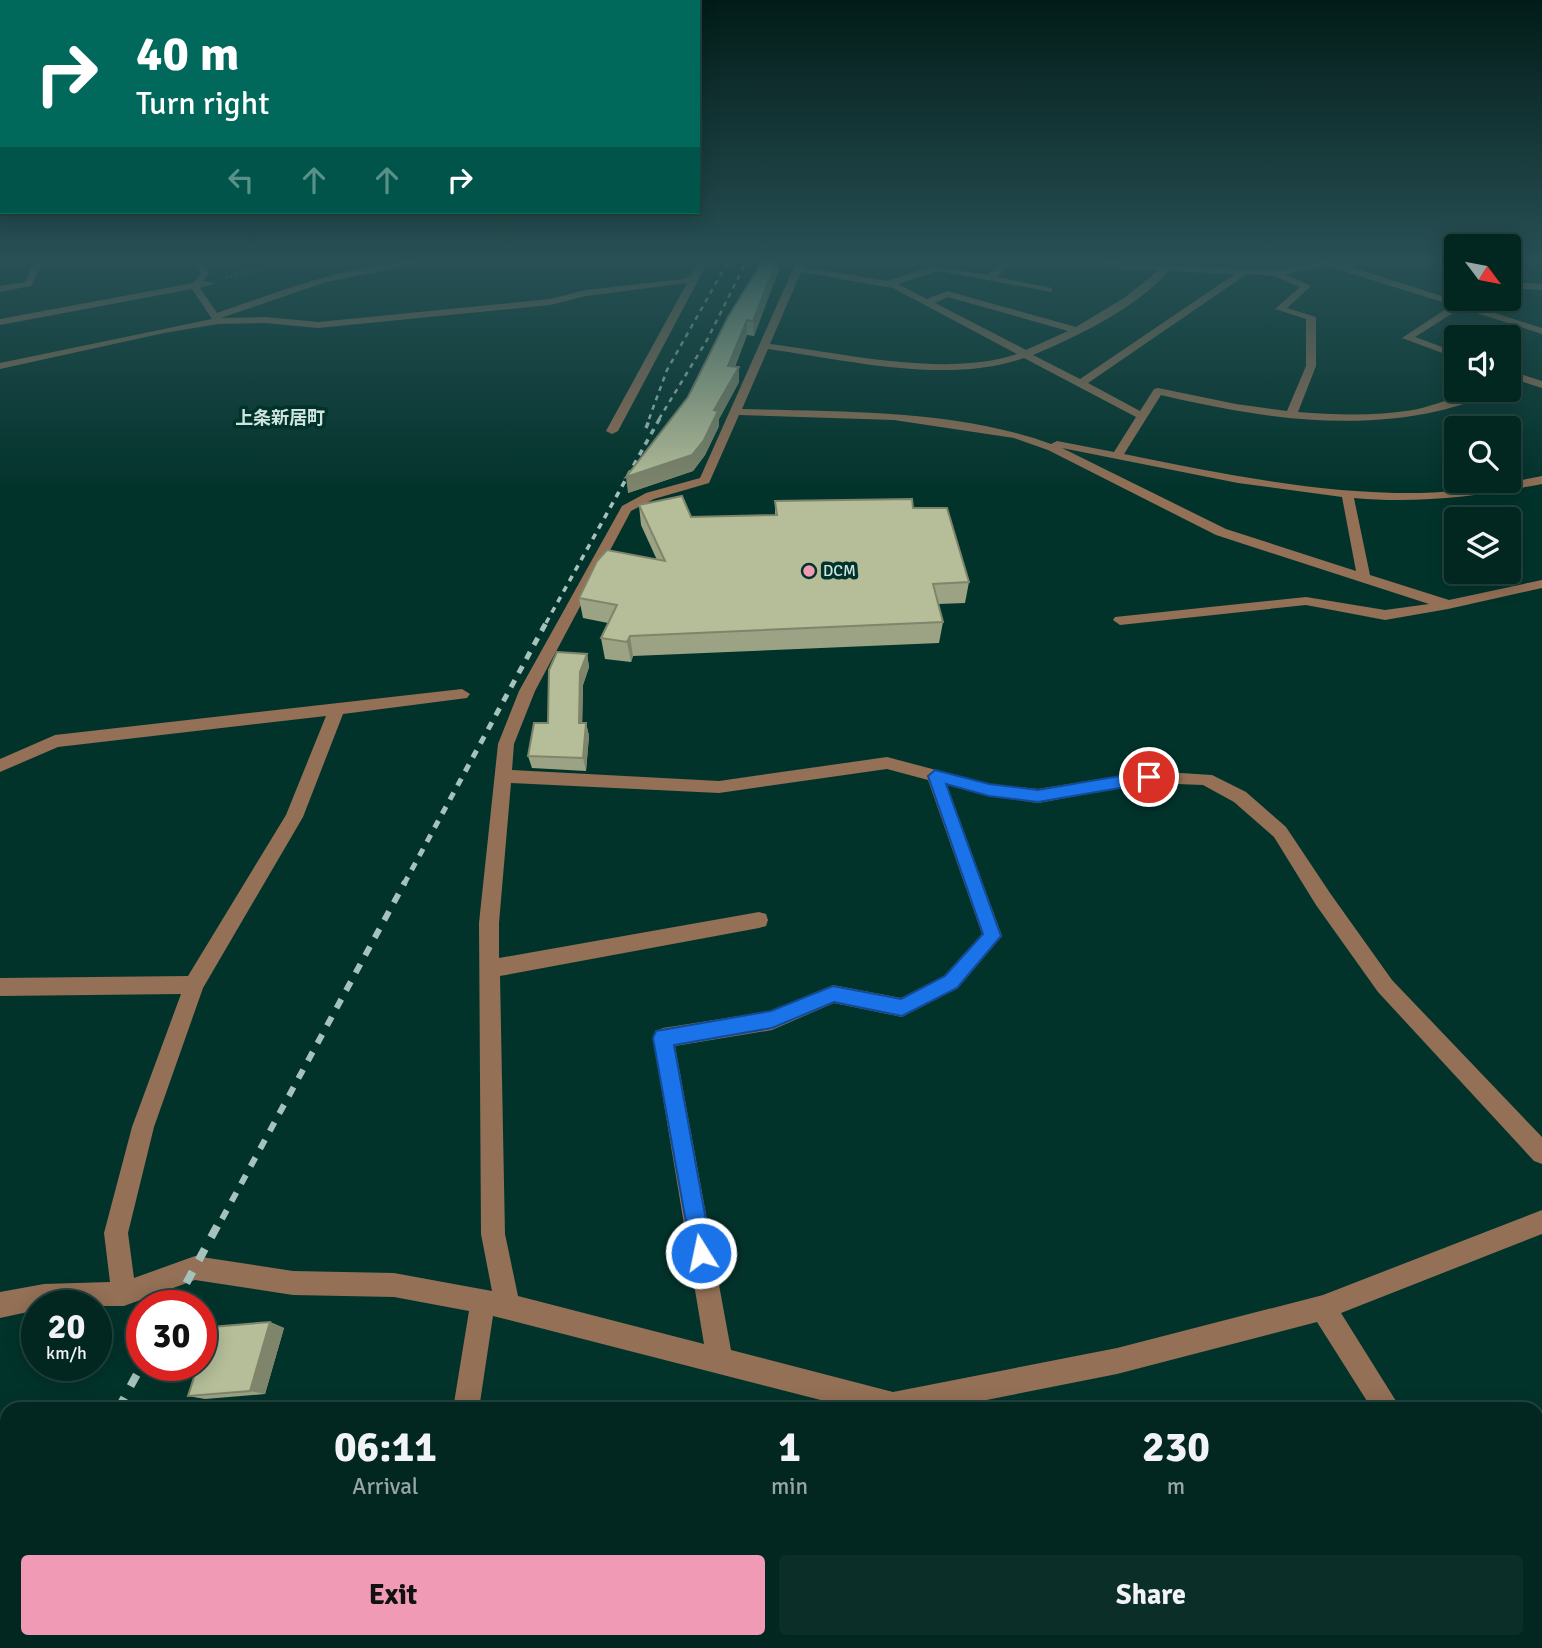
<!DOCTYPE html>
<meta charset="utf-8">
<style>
:root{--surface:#022620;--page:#0c2e29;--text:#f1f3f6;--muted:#96a5a5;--line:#23433e;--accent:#f09ab6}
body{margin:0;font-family:Signika,"Noto Sans JP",sans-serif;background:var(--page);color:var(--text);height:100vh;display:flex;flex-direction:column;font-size:26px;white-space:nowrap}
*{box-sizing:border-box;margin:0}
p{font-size:23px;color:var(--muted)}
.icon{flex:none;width:38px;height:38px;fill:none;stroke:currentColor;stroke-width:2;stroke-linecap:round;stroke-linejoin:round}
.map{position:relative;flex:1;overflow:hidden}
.drawer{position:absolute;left:0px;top:1402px;width:1544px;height:247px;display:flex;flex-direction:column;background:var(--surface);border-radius:21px 21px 0 0;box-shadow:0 4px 18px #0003,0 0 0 2px var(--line)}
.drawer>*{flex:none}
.banner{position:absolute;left:0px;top:0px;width:700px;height:214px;box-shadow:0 4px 18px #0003,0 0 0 2px var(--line);background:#00695c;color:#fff;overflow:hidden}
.needle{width:46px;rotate:122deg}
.buttons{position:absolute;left:1444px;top:234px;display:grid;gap:14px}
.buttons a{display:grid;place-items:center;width:77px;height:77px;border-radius:7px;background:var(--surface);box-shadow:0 4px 18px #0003,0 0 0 2px var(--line);font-size:35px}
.speed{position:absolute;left:21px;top:1290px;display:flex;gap:14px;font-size:35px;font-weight:700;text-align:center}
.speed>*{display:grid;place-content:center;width:91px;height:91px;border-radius:50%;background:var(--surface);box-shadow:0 4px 18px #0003,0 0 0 2px var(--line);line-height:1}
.speed small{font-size:18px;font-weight:400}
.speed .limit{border:10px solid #d22;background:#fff;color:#111}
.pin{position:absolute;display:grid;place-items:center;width:60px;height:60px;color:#fff;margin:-30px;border:4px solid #fff;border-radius:50%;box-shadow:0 2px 7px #0007}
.me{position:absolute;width:77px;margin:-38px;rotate:350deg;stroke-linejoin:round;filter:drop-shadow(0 0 5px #0008)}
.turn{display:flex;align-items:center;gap:24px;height:147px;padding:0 21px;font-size:32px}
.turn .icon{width:91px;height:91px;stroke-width:2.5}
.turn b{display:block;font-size:49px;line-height:60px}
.lanes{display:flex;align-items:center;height:66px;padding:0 21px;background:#0003;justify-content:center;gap:35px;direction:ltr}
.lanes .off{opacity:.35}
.eta{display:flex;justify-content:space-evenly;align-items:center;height:119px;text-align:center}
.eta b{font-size:42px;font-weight:800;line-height:49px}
.cta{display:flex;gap:14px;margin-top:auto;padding:14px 21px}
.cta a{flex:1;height:80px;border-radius:7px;background:var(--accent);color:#111;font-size:28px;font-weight:800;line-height:80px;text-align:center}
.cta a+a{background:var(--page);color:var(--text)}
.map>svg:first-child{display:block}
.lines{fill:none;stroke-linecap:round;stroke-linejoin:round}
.path{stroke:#567c75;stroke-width:2.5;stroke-dasharray:2.5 2.5;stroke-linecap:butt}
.minor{fill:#937056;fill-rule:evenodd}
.rail-far4{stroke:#a6c2bc;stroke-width:2.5;stroke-dasharray:5 5;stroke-linecap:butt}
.rail-far3{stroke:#a6c2bc;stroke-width:3.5;stroke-dasharray:6 6;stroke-linecap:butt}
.rail-far2{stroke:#a6c2bc;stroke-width:5;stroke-dasharray:8 8;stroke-linecap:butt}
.rail-far1{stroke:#a6c2bc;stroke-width:6;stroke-dasharray:10 10;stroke-linecap:butt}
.rail{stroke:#a6c2bc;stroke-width:8;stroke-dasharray:13 13;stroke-linecap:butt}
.wall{fill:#9ca384}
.shaded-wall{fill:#7f856b}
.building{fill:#b5be99;stroke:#7f856b;stroke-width:2}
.route{fill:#1a73e8;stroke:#114b97;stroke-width:2}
.poi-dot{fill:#f09ab6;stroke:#02332b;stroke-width:2.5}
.labels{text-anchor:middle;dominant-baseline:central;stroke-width:7;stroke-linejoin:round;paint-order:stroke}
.far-poi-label{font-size:16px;fill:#cee5df;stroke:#02332b;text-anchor:start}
.far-quarter-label{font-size:18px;font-weight:bold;fill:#cee5df;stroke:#02332b}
</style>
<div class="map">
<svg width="1542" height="1648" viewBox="0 0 1542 1648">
<rect width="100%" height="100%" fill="#02332b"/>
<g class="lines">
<polyline class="path" points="225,278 292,260"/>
<g class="minor">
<polygon points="0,260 12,260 0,264"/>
<polygon points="35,260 44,260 31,286 0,292 0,286 25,282"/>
<path d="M194 260H203L209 273 203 281 215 283 200 288 217 313C289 288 361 260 438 260L326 282 221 318 266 317 318 322 550 299 586 290 683 279 692 275 700 260H709L618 431 612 434 606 431 687 283 586 296 550 305 318 328 266 323 218 324 164 333 0 369V363L212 319 192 289 0 325V319L193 283 201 273Z"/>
<path d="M797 260H806L803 267 887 281 933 266 988 275 1004 260H1014L997 277 1052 288V292L945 272H934L898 284 927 299 947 291 1076 327 1124 298 1159 270 1123 269 1089 260 1163 265 1166 260H1175L1171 266 1276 270 1317 262 1315 260 1340 264 1378 260 1351 267 1542 328V334L1461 308 1415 337 1456 352V358L1402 338 1452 305 1327 266 1285 274 1311 286 1287 308 1316 317V366L1298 412C1336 415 1375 416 1413 410 1440 405 1466 390 1492 390 1478 401 1455 407 1438 411 1346 432 1251 416 1161 395L1124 454C1222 474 1321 494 1420 493 1462 492 1502 484 1542 476V484C1480 496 1418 504 1354 498L1370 575 1449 600 1542 580V588L1448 609 1385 620 1306 605 1120 625 1113 620 1115 617 1306 597 1385 610 1429 604 1216 535 1048 450 1014 438 894 420 739 415 709 483 654 499 631 511 535 691 514 744 512 770 719 781 887 757 989 784 1038 789 1149 771 1212 775 1246 792 1286 827 1330 893 1392 980 1542 1137V1164L1534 1161 1378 992 1316 905 1274 837 1234 802 1203 785 1149 783 1038 803 989 796 947 785 1002 936 958 988 902 1017 834 1003 772 1030 675 1046 731 1350 893 1392 1117 1348 1323 1295 1542 1210V1234L1341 1313 1401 1409H1372L1317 1322 1117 1374 941 1409H856L493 1316 479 1409H453L469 1311 394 1297 293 1295 195 1280 124 1306H37V1310L0 1318V1292L44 1284 110 1282 104 1233 132 1127 181 994 0 996V978L188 976 286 815 326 716 58 747 0 772V759L55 735 462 689 470 694 467 698 343 714 303 817 203 988 154 1127 128 1233 134 1278 195 1256 293 1271 394 1273 492 1291 481 1234 479 923 498 744 519 691 622 506 646 493 700 478ZM1168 271 1235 274 1080 379 1033 355C1076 337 1139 307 1168 271ZM801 272 893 288 1017 354C946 378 843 353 770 344ZM1247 274 1274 276 1300 287 1275 309 1306 319V366L1287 411 1236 404 1158 388 1154 389 1140 411 1088 383ZM948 297 1068 331 1026 350 935 303ZM768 349C848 360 946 385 1024 358L1136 417 1114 452 1057 441 1051 444C954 409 844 412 742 409ZM1062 448 1238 483 1342 497 1356 571 1226 529ZM887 769 928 780 982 934 944 976 901 998 833 985 771 1011 663 1028 656 1031 653 1038 704 1344 518 1296 505 1234 500 976 759 928 766 926 768 920 766 914 759 912 499 958V923L511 783 719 793Z"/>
<polygon points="1508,282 1542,284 1542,290 1508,288"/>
<polygon points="1508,370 1542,381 1542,388 1508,377"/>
<polygon points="1536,1627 1542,1629 1542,1648 1523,1648 1521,1642 1536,1642"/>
<polygon points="953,1642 983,1642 986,1648 955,1648"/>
</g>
<g class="rail-far4">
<polyline points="649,419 667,370 729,260"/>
<polyline points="659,419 707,340 747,260"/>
</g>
<g class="rail-far3">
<polyline points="646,428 650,418"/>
<polyline points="546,623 660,418"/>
</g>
<polyline class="rail-far2" points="404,884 547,621"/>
<polyline class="rail-far1" points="222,1219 405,882"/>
<g class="rail">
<polyline points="174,1306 222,1217"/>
<polyline points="118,1409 142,1365"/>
<polyline points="0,1626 7,1613"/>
</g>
</g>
<g class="wall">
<polygon points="779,269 754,336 747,335 735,367 739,382 719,419 719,426 705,455 693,471 628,493 688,397"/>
<polygon points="775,501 913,508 969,582 965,603 938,604 943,622 939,643 633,656 631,662 605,659 601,638 608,623 583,618 579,598 657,560 641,525 639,505 691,517 775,515"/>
<polygon points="587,654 589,667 583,685 582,723 586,723 589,736 586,771 532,768 528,756 548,723"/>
<polygon points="270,1322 284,1328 265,1394 205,1399 188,1396"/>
</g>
<g class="shaded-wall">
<polygon points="777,260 779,260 779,269 754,336 753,321"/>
<polygon points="747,320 747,335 729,381 728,366"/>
<polygon points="739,367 739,382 719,419 719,426 705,455 693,471 628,493 626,477 714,410"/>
<polygon points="630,636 633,656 631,662 627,642"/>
<polygon points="587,654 589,667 583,685 582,736 579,723 580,672"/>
<polygon points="586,723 589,736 586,771 583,758"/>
<polygon points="270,1322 284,1328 265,1394 250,1391"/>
<polygon points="85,1642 107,1642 105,1648 83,1648"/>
</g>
<g class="building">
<polygon points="763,260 777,260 753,321 747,320 728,366 739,367 714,410 718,411 704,440 692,455 626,477 688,397 728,317"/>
<polygon points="682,496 691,517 777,515 775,501 912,499 913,508 947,508 969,582 933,584 943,622 630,636 627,642 601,638 617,605 579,598 597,561 607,550 665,561 639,505"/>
<polygon points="557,652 587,654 580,672 579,723 586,723 583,758 528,756 534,723 548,723 549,670"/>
<polygon points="270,1322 250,1391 188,1396 198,1365 201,1365 201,1356 211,1327"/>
<polygon points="37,1642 85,1642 83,1648 35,1648"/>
</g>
<linearGradient id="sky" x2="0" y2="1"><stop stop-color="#011c18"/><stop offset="0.53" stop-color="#285055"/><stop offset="1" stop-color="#285055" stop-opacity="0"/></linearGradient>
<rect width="1542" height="491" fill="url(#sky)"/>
<polygon class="route" points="935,770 989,784 1038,790 1149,771 1157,777 1149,783 1038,802 989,796 946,784 1001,936 957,988 902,1016 834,1002 772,1028 674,1045 712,1253 709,1261 701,1264 693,1261 653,1038 656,1031 771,1011 833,986 901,999 945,976 983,934 928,776"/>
<circle class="poi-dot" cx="809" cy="571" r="7"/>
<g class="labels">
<g class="far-poi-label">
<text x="823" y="571">DCM</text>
</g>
<g class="far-quarter-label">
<text x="280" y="418">上条新居町</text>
</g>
</g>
</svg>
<div class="buttons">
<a><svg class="needle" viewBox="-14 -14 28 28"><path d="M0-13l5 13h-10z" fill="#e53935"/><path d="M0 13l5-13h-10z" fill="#96a5a5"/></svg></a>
<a><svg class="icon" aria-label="sound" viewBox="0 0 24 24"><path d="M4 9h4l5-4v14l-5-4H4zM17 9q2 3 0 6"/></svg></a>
<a><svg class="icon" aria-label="search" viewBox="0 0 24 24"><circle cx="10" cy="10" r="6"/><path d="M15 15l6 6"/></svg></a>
<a><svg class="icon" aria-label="layers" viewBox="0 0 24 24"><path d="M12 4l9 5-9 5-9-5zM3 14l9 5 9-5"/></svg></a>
</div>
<div class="speed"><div>20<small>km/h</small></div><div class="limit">30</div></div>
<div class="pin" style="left:1149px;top:777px;background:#d93025"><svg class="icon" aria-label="arrive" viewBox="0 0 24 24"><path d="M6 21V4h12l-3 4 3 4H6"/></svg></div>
<svg class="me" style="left:701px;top:1253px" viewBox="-20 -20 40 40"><circle r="17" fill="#1a73e8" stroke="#fff" stroke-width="3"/><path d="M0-11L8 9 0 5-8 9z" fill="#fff"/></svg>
<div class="banner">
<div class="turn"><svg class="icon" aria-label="right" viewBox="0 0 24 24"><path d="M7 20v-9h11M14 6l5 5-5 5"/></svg><div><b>40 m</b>Turn right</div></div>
<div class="lanes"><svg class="icon off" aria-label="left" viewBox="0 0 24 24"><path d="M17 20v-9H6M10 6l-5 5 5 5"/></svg><svg class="icon off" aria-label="ahead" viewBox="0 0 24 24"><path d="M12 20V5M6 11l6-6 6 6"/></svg><svg class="icon off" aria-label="ahead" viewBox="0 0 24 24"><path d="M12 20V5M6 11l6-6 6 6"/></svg><svg class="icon" aria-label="right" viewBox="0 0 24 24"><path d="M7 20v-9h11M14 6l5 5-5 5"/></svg></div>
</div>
<section class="drawer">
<div class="eta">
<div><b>06:11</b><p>Arrival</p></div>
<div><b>1</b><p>min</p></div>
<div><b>230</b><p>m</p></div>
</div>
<div class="cta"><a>Exit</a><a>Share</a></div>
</section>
</div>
